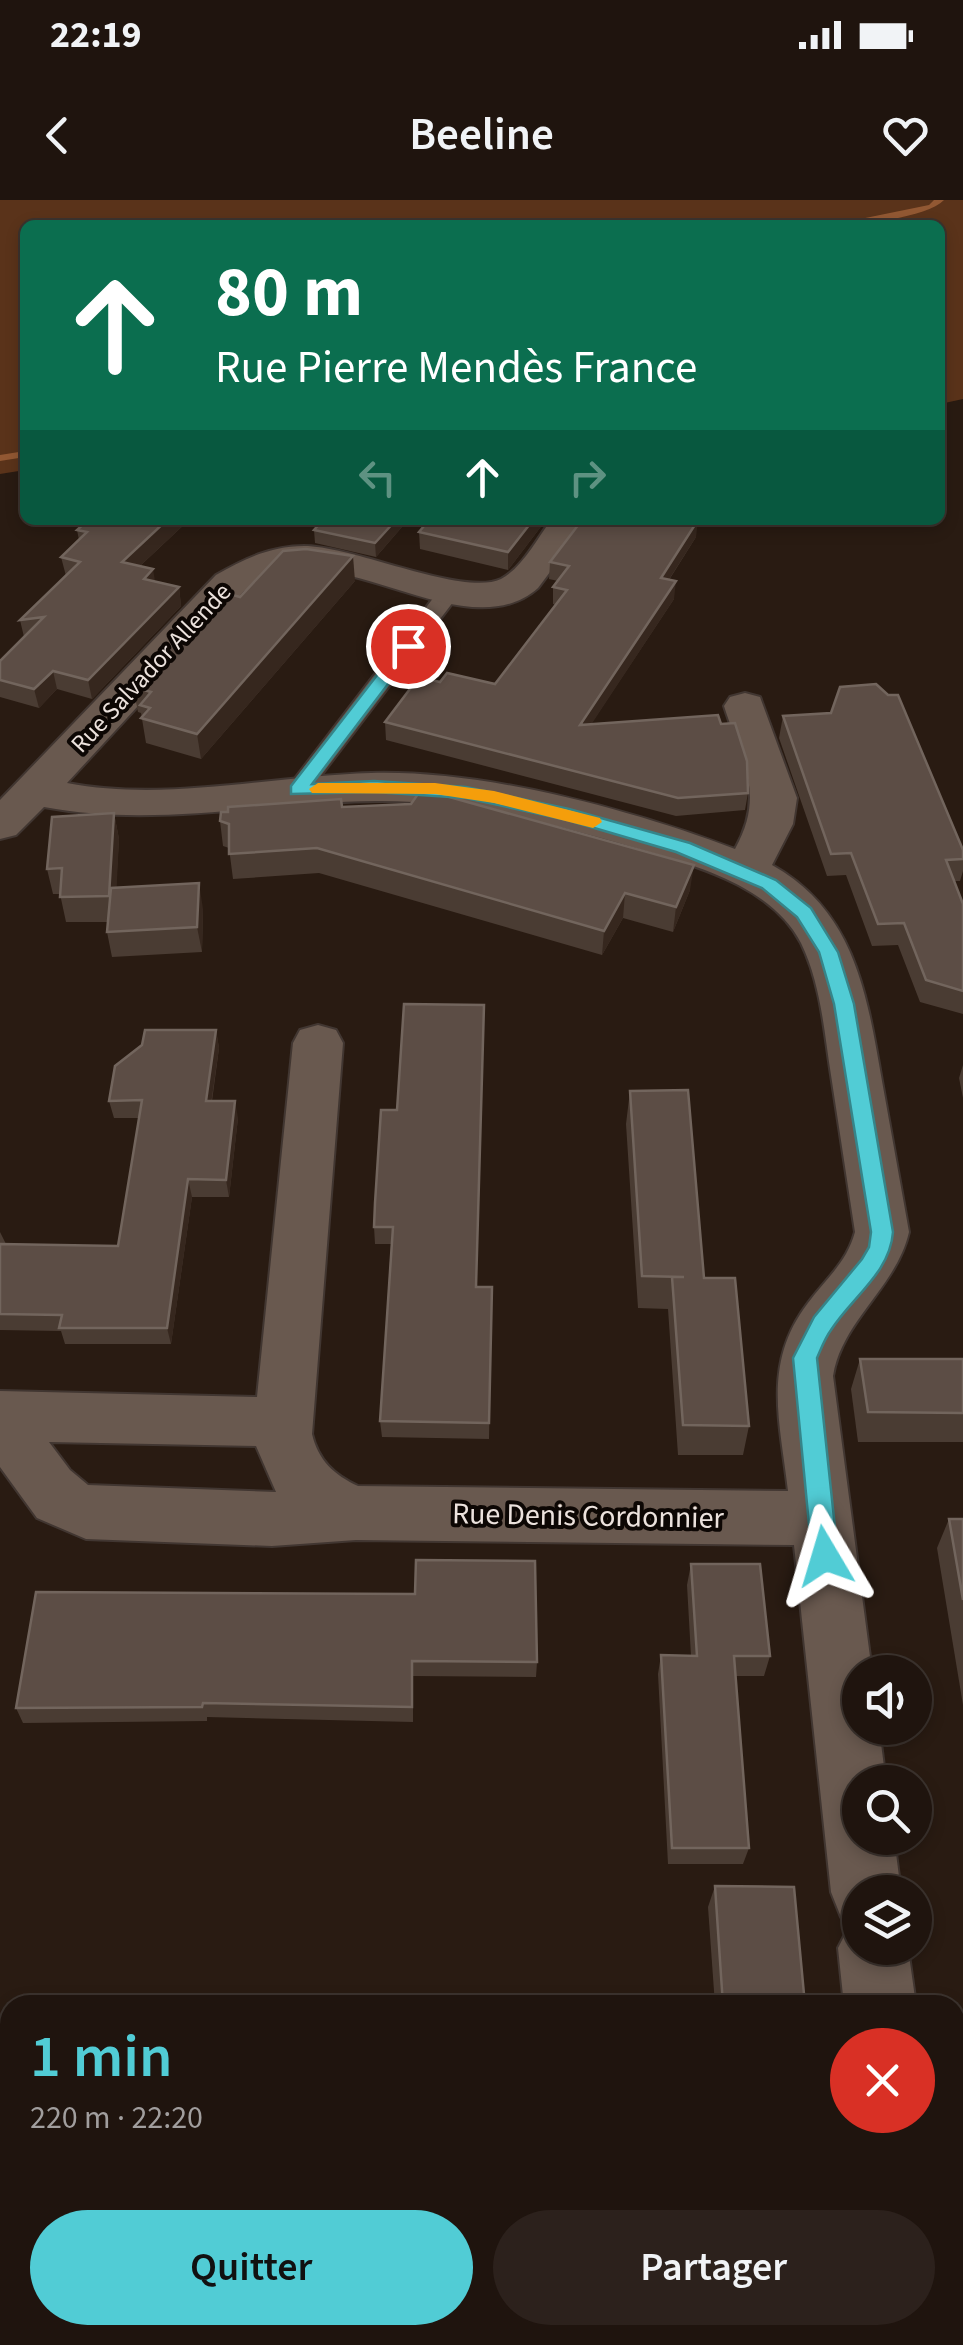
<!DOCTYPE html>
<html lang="fr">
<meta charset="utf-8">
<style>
:root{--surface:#1f140e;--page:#2c211c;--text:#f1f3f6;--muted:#a19e9e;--line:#3c332e;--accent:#51ccd5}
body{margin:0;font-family:"Source Sans 3",sans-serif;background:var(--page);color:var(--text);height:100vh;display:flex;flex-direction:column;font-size:38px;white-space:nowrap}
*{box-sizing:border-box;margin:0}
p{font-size:32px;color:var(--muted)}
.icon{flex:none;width:55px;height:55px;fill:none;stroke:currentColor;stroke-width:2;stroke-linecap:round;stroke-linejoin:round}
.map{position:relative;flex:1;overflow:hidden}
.drawer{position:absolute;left:0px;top:1795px;width:965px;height:350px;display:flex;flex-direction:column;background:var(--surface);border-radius:30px 30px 0 0;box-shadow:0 5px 15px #0003,0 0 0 2px var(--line)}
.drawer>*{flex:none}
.guide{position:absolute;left:20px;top:20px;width:925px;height:305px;border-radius:15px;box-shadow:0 5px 15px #0003,0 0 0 2px var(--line);background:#0b6e4f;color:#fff;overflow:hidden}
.tools{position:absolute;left:842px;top:1455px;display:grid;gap:20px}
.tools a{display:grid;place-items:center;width:90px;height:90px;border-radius:50%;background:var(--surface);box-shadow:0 5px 15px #0003,0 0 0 2px var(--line);font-size:50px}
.pin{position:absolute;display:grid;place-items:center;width:85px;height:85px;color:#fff;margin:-42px;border:5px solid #fff;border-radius:50%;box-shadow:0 2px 10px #0007}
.me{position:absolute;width:110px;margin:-55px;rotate:353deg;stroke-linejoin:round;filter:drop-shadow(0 0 8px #0008)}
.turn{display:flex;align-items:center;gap:35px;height:210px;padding:0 30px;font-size:45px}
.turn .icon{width:130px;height:130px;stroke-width:2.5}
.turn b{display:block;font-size:70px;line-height:85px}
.lanes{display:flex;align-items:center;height:95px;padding:0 30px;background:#0003;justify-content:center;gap:50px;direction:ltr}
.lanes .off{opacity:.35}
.round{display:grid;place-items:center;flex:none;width:105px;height:105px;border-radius:52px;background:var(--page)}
.headline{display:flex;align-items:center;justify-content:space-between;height:170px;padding:0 30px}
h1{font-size:60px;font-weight:600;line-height:75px;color:var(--accent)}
.action{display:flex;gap:20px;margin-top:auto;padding:20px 30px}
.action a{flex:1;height:115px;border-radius:60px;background:var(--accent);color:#111;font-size:40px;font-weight:600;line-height:115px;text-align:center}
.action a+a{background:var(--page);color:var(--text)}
.status{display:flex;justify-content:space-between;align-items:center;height:70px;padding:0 50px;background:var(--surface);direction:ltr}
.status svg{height:28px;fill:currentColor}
header{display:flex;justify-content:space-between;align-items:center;height:130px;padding:0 30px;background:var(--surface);font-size:45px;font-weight:600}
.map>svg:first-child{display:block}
.green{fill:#5a331a}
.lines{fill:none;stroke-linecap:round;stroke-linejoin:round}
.stream{fill:#925833;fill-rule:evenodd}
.lane-casing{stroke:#413631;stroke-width:4}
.street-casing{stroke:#413631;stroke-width:4}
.lane{fill:#69594f;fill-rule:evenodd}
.street{fill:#69594f;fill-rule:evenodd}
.wall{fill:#4a3c33}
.shaded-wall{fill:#36271e}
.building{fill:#5c4d45;stroke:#72655d;stroke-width:2.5}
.route{fill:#51ccd5;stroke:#35858a;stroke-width:2.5}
.slow{fill:#f59e0b}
.labels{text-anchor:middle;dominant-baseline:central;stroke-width:8;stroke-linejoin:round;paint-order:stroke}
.far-street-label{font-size:25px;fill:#ece2dd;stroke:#0d0704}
.street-label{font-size:30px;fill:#ece2dd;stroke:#0d0704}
</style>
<div class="status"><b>22:19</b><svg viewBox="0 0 49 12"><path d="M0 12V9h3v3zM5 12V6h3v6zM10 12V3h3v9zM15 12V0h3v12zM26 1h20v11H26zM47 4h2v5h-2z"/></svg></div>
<header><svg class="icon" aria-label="back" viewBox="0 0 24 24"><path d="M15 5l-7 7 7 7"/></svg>Beeline<svg class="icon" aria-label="heart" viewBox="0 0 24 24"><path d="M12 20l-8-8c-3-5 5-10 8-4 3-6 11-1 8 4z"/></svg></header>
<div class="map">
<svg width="963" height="2145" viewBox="0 0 963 2145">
<rect width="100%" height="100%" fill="#291b12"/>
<polygon class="green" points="0,0 963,0 963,199 940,204 940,25 25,25 25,270 0,274"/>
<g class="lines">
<g class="stream">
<path d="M934 0H944C927 18 857 25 831 25L929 5Z"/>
<polygon points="25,251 25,257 0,261 0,255"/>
</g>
<g class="lane-casing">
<polygon id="lane" points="452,383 463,389 306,595 290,595 286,590 290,585 444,384"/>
</g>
<g class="street-casing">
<g id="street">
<path d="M551 320H589L538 388C471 447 357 350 277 373 266 376 254 385 244 391L67 583C166 602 271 576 371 573 485 570 629 609 735 649 766 593 742 563 724 506L730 497 745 493 760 497 797 598 793 624 772 665C855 711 867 795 882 881 891 931 900 982 909 1032 896 1088 842 1120 833 1176L872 1472H860V1528H879L886 1582H860V1638H894L901 1692H860V1748H908L916 1805H844L838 1748 852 1721 841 1717 831 1692 794 1345 356 1340 272 1346 86 1339 37 1318 0 1267V1191L257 1197 293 843 300 830 318 825 336 830 343 843 312 1234C318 1260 334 1275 358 1286L788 1291C780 1221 762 1163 808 1103 826 1079 847 1062 855 1032 847 980 839 927 831 875 824 831 821 784 801 743 774 691 709 670 657 654 565 627 472 600 376 601 264 602 155 628 44 607L16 635 0 639V600L216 375C244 359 271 346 304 346 354 346 463 397 501 379 522 368 537 339 551 320ZM49 1242 256 1246 276 1292 88 1285 70 1270Z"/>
<polygon points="955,2120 962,2145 882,2145 881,2135 955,2135"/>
</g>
</g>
<use href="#lane" class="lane"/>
<use href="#street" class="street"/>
</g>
<g class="wall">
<polygon points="88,320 189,320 140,366 155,381 179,387 181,406 92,499 57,489 39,508 0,497 0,461 24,437 20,420 66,376 61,357 79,340 77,330"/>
<polygon points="408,320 376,357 315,343 314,330"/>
<polygon points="429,320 546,320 508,370 420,349 419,332"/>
<polygon points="696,337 669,380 674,399 591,524 748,593 745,610 676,616 386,540 385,522 440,482 495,484 556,405 553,404 553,387 558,381 549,379 550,362"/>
<polygon points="355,381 201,559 146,543 141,513 138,512 133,487 240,397"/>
<polygon points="783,516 963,650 963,671 960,681 954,681 963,704 963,814 920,802 898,745 872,746 846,675 827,676 779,538"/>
<polygon points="342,607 690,690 673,732 623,718 602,755 319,673 233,679 229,648 223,646 220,621"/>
<polygon points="114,613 119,639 116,687 203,709 202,752 112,757 107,732 107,722 66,722 60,694 53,694 47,669"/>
<polygon points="216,830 219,848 212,901 238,918 229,997 192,997 171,1144 65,1144 61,1131 0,1130 0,1032 6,1044 118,1046 139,918 114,918 109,901"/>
<polygon points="963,865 963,898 959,878"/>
<polygon points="630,891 704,1078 749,1226 743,1255 678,1255 668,1109 638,1108 626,924"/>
<polygon points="381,910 477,1087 492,1087 489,1239 382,1237 380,1221 391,1044 375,1044 374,1027"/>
<polygon points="860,1159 963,1159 963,1242 858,1242 851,1189"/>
<polygon points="949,1319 963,1319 963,1505 937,1348"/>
<polygon points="691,1364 770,1456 764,1476 735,1476 749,1648 743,1664 668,1664 658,1474 661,1455 691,1456 687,1385"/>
<polygon points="36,1392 537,1462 536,1477 413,1476 413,1522 207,1517 207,1521 23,1523 16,1508"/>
<polygon points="715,1686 805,1805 715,1805 708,1707"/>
</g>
<g class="shaded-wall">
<polygon points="167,320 189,320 125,380 122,362"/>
<polygon points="396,320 408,320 376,357 375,343"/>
<polygon points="533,320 546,320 508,370 508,352"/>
<polygon points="698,320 696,337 659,395 661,378"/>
<polygon points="353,356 355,381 201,559 197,534"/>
<polygon points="153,369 156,387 144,379"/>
<polygon points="676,381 674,399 579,543 580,525"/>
<polygon points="179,387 181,406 92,499 88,480"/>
<polygon points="53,471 57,489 39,508 34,489"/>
<polygon points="114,613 119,639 115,721 109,696"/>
<polygon points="694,665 690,690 673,732 676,707"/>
<polygon points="199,683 203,709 202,752 197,727"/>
<polygon points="625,693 623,718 602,755 604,731"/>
<polygon points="216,830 219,848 209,918 206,901"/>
<polygon points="235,901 238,918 229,997 226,980"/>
<polygon points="188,979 192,997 171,1144 167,1128"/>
<polygon points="273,2135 287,2135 273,2145 259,2145"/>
</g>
<g class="building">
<polygon points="88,320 167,320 122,362 153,369 144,379 179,387 88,480 53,471 34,489 0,480 0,461 44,417 20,420 80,362 61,357 87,332 77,330"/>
<polygon points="323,320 396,320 375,343 314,330"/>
<polygon points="429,320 533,320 508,352 419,332"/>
<polygon points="582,320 698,320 661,378 676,381 580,525 718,515 721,524 735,523 747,561 748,593 678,598 385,522 419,477 440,482 447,473 495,484 567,390 553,387 569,366 550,362"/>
<polygon points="306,349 353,356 197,534 141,518 150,508 140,505 151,492 133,487 222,392 240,397 283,351"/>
<polygon points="876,484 888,495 898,495 963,650 963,659 946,660 963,704 963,791 926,780 904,723 878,724 851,653 831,654 783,516 831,513 840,487"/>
<polygon points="435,593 694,665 676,707 625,693 604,731 317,648 229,654 229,624 220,621 221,612 228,612 228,607 341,599 342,607 411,604 418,594"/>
<polygon points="114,613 109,696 60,697 62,668 47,669 52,617"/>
<polygon points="199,683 197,727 107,732 111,688"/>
<polygon points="404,804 484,805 476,1087 492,1087 489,1223 380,1221 393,1027 374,1027 375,1003 381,910 397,910"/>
<polygon points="145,830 216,830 206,901 235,901 226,980 188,979 167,1128 59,1128 62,1115 0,1114 0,1044 118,1046 142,900 109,901 115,866 142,845"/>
<polygon points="688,890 704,1078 735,1078 749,1226 683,1225 672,1077 684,1077 642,1076 630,891"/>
<polygon points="860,1159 963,1159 963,1213 868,1212"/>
<polygon points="949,1319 963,1319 963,1400"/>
<polygon points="416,1360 535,1361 537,1462 412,1461 412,1507 203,1503 202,1507 16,1508 36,1392 415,1394"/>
<polygon points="691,1364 760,1364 770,1456 734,1456 749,1648 672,1648 661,1455 697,1456"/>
<polygon points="715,1686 794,1687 805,1805 723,1805"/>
<polygon points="186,2135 273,2135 259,2145 191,2145"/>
<polygon points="586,2135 791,2135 792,2145 586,2145"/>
</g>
<path class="route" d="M408 442 417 446 312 584 374 581 466 587 569 609 690 643 776 680 811 708 838 752 854 804 893 1032C890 1073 852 1097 831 1130 825 1138 821 1149 817 1158L838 1356 834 1364 825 1367 816 1364 812 1356 793 1158 814 1117 862 1059 869 1047 871 1032 834 804 819 752 797 717 762 688 676 652 567 620 466 598 374 592 291 594V586L402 443Z"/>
<polygon class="slow" points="318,583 435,583 494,591 600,618 602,622 593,628 494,603 435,594 312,593 309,589"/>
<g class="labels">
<g class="far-street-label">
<text transform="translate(151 468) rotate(-47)">Rue Salvador Allende</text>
</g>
<g class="street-label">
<text transform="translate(588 1316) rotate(1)">Rue Denis Cordonnier</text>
</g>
</g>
</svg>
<div class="tools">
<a><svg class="icon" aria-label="sound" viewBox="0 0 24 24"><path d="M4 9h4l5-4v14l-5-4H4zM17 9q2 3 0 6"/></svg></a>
<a><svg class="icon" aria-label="search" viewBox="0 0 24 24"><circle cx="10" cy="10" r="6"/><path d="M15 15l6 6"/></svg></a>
<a><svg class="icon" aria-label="layers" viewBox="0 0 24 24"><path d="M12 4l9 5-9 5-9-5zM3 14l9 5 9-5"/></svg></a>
</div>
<div class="pin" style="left:408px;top:446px;background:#d93025"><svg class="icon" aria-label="arrive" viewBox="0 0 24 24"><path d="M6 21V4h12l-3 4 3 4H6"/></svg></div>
<svg class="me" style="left:825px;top:1356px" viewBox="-20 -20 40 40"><path d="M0-17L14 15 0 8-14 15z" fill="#51ccd5" stroke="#fff" stroke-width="4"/></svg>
<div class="guide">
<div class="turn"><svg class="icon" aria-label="ahead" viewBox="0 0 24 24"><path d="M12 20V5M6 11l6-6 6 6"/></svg><div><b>80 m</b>Rue Pierre Mendès France</div></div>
<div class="lanes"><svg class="icon off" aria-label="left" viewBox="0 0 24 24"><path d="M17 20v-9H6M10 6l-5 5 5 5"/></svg><svg class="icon" aria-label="ahead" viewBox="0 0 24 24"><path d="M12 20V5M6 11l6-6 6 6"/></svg><svg class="icon off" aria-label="right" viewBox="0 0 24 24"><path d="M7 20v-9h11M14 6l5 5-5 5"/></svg></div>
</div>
<section class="drawer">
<div class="headline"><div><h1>1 min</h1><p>220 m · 22:20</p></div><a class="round" style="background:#d93025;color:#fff"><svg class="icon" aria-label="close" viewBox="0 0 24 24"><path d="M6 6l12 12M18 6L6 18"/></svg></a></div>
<div class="action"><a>Quitter</a><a>Partager</a></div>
</section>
</div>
